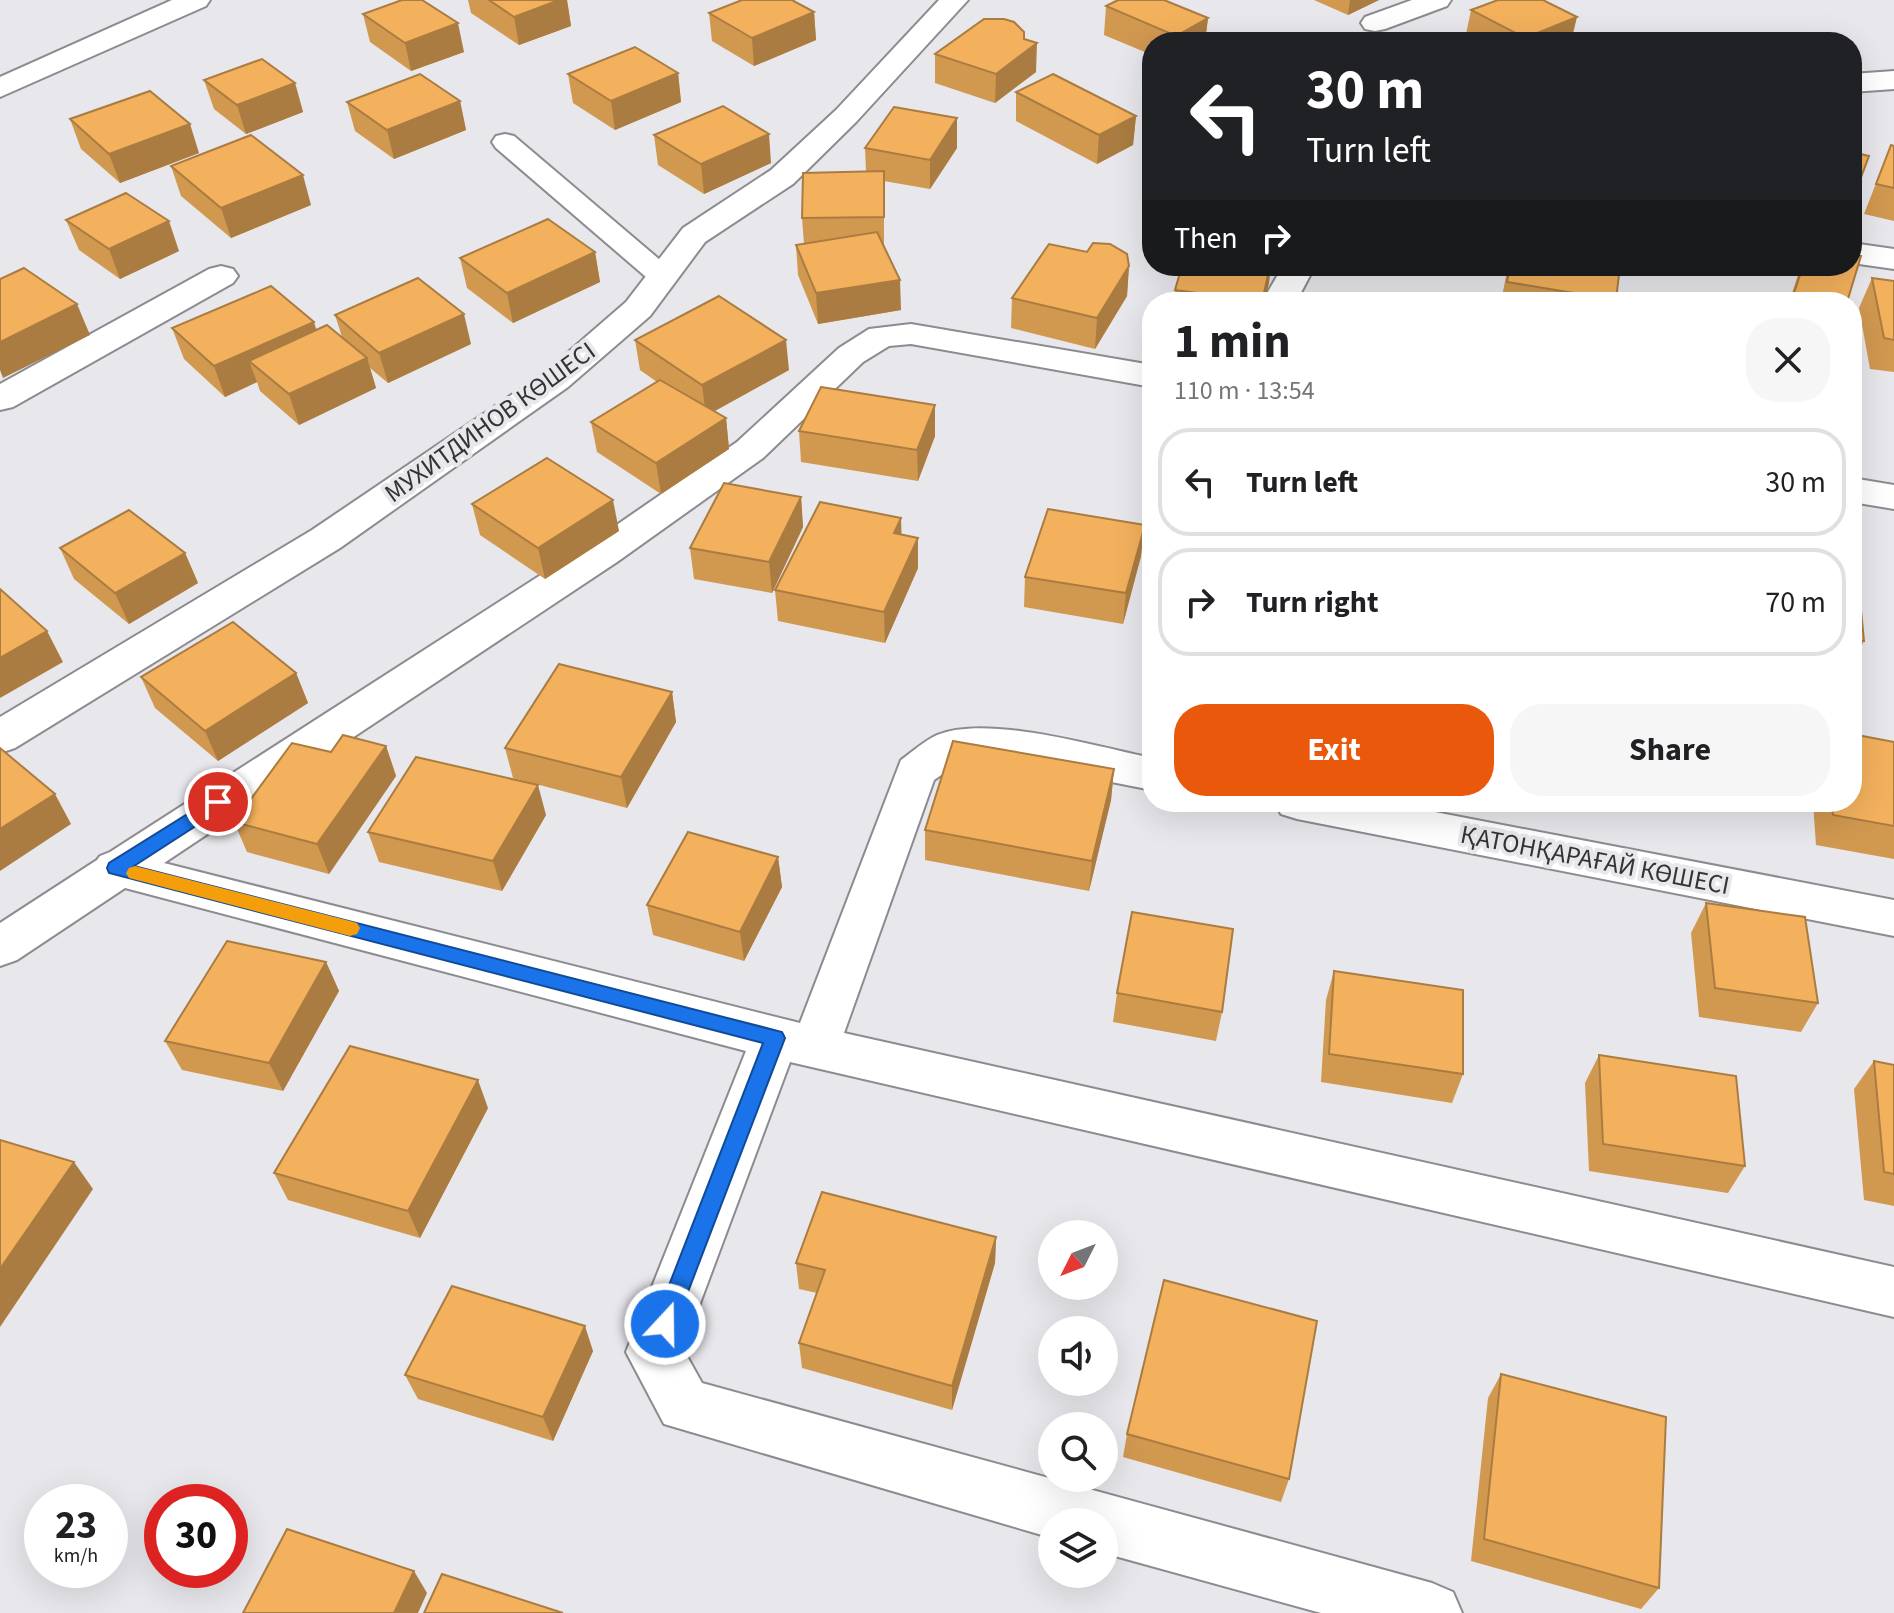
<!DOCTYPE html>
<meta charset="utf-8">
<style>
:root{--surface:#fff;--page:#f6f6f6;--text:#202124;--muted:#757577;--line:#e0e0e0;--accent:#ea580c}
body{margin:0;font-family:"Source Sans 3",sans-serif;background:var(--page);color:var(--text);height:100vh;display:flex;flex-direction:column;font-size:30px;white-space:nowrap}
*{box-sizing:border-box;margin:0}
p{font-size:26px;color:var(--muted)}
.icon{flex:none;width:44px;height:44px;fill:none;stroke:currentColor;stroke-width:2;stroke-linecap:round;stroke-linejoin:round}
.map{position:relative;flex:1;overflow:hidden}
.sheet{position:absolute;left:1142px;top:292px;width:720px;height:520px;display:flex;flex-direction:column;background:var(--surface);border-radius:32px;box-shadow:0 8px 32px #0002}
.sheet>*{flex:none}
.banner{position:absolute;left:1142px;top:32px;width:720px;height:244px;border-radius:32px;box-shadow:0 8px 32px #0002;background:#202124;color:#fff;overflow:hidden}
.needle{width:52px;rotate:228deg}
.fabs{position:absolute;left:1038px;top:1220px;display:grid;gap:16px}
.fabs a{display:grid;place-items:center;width:80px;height:80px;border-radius:50%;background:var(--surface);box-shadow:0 8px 32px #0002;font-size:40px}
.speed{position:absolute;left:24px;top:1484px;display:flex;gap:16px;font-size:40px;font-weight:700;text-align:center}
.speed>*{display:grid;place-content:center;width:104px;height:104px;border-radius:50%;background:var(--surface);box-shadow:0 8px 32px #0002;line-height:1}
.speed small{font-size:20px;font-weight:400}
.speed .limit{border:12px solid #d22;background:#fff;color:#111}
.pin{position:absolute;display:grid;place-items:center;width:68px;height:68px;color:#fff;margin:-34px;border:4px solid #fff;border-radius:50%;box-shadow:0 2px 8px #0007}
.me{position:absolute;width:88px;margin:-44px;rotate:21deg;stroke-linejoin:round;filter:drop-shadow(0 0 6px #0008)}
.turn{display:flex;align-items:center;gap:28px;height:168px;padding:0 32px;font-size:36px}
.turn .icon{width:104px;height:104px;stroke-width:2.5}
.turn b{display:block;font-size:56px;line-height:68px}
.then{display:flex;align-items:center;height:76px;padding:0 32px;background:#0003;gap:16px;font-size:30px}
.round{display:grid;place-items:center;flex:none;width:84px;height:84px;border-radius:32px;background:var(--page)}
.overview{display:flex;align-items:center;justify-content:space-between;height:136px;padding:0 32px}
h1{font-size:48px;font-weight:700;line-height:60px}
.button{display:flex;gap:16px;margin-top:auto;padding:16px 32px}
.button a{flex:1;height:92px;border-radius:32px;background:var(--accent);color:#fff;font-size:32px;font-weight:700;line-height:92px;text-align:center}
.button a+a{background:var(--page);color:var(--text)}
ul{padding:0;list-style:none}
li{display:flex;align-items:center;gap:24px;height:108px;margin:0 16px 12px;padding:0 16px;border:4px solid var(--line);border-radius:32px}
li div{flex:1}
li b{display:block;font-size:30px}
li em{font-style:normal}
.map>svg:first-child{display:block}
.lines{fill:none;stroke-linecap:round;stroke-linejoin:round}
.service-casing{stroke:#8b8b90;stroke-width:4}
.minor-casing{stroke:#8b8b90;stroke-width:4}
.service{fill:#fff;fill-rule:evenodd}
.minor{fill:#fff;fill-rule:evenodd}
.wall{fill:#d19850}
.shaded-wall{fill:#aa7c41}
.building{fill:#f3b15d;stroke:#aa7c41;stroke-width:2}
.route{fill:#1a73e8;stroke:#114b97;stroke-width:2}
.slow{fill:#f59e0b}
.labels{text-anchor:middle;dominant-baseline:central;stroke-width:8;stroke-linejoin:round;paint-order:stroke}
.street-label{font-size:26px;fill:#333335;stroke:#e7e7ec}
</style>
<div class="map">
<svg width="1894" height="1613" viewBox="0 0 1894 1613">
<rect width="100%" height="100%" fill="#e7e7ec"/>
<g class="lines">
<g class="service-casing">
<polygon id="service" points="505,134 514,136 673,271 677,277 673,283 663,286 653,283 496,148 492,142 496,136"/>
</g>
<g class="minor-casing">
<g id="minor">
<polygon points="172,0 210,0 206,6 0,97 0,77"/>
<polygon points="939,0 968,0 856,122 793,184 705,242 650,316 568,387 340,548 15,748 0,753 0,717 312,530 544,373 626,302 683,228 771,170 836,110"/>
<polygon points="1412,0 1451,0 1447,6 1385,29 1375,31 1365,29 1361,23 1365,17"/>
<polygon points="1894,71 1894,89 1852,92 1852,74"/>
<polygon points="1852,243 1894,249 1894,269 1852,263"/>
<polygon points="221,266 233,269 238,276 233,283 13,407 0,410 0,384 209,269"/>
<polygon points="1283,266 1315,266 1296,302 1262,302"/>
<path d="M911 324 1152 365V387L911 344 889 346 863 362 763 458 617 562 164 863 800 1023 901 760C912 752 924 741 937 735 987 714 1098 747 1152 758V790L1000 760 960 762 934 780 844 1033 1894 1267V1317L790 1062 683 1349 702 1383 1432 1583 1453 1592 1462 1613H1321L1104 1553V1522H1052V1538L664 1424 626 1352 746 1051 125 888 17 960 0 966V923L97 860 100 856 110 852 589 544 737 442 839 348 869 329Z"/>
<polygon points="1852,478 1894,485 1894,509 1852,502"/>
<polygon points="1275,802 1383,802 1894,900 1894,936 1297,819 1281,814"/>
</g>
</g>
<use href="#service" class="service"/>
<use href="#minor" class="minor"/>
</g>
<g class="wall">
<polygon points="468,0 567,0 571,26 519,45 471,13"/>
<polygon points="1314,0 1379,0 1348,15"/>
<polygon points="1106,6 1208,18 1205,42 1152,42 1152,55 1104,35"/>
<polygon points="1471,10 1571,42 1471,42 1465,39"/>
<polygon points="814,12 816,40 754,66 712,41 709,13"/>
<polygon points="363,14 464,52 411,71 370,42"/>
<polygon points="1024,39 1036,72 995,103 935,83 935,54"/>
<polygon points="678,73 681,102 615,130 573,103 568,74"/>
<polygon points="204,80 295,83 303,112 246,134 214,109"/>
<polygon points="1016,92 1136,116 1133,145 1097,164 1016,121"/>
<polygon points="460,101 466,130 394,159 355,131 347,102"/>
<polygon points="957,118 957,148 930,189 884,181 884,247 901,310 818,324 798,275 796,245 804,244 802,218 866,171 865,148"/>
<polygon points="70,119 199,153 120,183 81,149"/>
<polygon points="654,135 771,163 704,194 658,165"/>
<polygon points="1891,145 1894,146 1894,221 1864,214"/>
<polygon points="171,166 311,205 231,238 181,196"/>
<polygon points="66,220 179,251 120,279 79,250"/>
<polygon points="595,252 600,282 513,323 467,288 460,258"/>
<polygon points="1087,252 1129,266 1127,296 1095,349 1011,328 1012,298"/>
<polygon points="1508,266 1620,266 1615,302 1501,302"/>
<polygon points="1801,266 1852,266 1847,302 1789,302"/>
<polygon points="1872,278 1894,281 1894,372 1870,369 1859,308"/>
<polygon points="1269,283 1264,302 1174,302 1175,290"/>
<polygon points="335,315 471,344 388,383 370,368 376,388 299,425 260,391 257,382 225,397 184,359 172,328 316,330 342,337"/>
<polygon points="635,340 789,370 714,411 726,418 729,449 661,494 597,452 591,422 657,382 640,370"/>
<polygon points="799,431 935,436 918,481 801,462"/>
<polygon points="801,497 803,527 772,593 694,579 690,548"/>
<polygon points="472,504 619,531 545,579 480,535"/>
<polygon points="901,534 918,538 918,568 885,643 778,621 775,590"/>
<polygon points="60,548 185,553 198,583 129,624 74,579"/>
<polygon points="1141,556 1123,624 1024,607 1025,577"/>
<polygon points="1852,569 1864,641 1852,665"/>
<polygon points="296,673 308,703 218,761 155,708 141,677"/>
<polygon points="672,692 676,722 627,808 513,778 505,748"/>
<polygon points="1894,742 1894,859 1816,845 1813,802 1852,802"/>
<polygon points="386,746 396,776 329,874 247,852 234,822"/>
<polygon points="1114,769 1111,800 1089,891 925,860 925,830"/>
<polygon points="546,815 502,891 379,862 368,832"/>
<polygon points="778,857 782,887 744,961 653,935 647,905"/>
<polygon points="1706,903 1818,1003 1801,1032 1699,1017 1691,933"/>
<polygon points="326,962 339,991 283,1091 182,1070 165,1041"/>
<polygon points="1334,971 1463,1074 1452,1103 1321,1082 1326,1000"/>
<polygon points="1117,993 1222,1012 1216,1041 1113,1022"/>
<polygon points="1599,1055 1745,1166 1728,1193 1589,1171 1585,1083"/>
<polygon points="1874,1061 1894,1065 1894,1206 1864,1200 1854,1089"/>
<polygon points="488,1108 420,1238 288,1200 274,1173"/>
<polygon points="996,1237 995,1263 952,1410 802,1368 799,1343 817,1293 799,1289 796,1263"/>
<polygon points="593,1351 553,1441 418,1399 405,1375"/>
<polygon points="1501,1374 1659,1588 1641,1609 1471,1561 1488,1398"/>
<polygon points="1127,1434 1289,1479 1281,1502 1123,1457"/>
</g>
<g class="shaded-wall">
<polygon points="559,0 567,0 571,26 519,45 514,17"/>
<polygon points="1350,0 1379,0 1348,15"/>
<polygon points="814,12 816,40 754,66 752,38"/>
<polygon points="1577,17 1571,42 1524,42 1525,38"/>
<polygon points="1208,18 1205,42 1175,42 1176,36"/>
<polygon points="458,23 464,52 411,71 405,43"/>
<polygon points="1037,43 1036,72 995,103 996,74"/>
<polygon points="678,73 681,102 615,130 611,101"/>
<polygon points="295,83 303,112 246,134 237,105"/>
<polygon points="460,101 466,130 394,159 387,130"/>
<polygon points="1136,116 1133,145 1097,164 1099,135"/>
<polygon points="957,118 957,148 930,189 930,160"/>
<polygon points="190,124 199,153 120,183 109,154"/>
<polygon points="769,134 771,163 704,194 701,164"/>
<polygon points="303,175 311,205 231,238 221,208"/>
<polygon points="169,221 179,251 120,279 109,249"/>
<polygon points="595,252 600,282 513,323 507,293"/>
<polygon points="1129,266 1127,296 1095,349 1097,318"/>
<polygon points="1270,266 1271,266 1269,283 1264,302 1262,302"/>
<polygon points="900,280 901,310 818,324 816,293"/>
<polygon points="77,304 90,335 3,378 0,370 0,342"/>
<polygon points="464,314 471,344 388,383 379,353"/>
<polygon points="314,322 323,352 249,361 257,382 225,397 214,366"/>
<polygon points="786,340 789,370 706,416 702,385"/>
<polygon points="367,358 376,388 299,425 289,394"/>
<polygon points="935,405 935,436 918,481 917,450"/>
<polygon points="726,418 729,449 661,494 656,463"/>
<polygon points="801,497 803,527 772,593 769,562"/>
<polygon points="613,500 619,531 545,579 538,548"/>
<polygon points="901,518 902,548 894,533"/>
<polygon points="1145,525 1141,556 1123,624 1126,593"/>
<polygon points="918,538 918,568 885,643 884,612"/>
<polygon points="185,553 198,583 129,624 115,593"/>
<polygon points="47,631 63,662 0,698 0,658"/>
<polygon points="296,673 308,703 218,761 205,731"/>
<polygon points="672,692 676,722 627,808 621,777"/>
<polygon points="386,746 396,776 329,874 317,844"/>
<polygon points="1114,769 1111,800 1089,891 1092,861"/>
<polygon points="538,785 546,815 502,891 493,861"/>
<polygon points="55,794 71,824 0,871 0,829"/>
<polygon points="778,857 782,887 744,961 740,932"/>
<polygon points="326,962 339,991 283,1091 269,1063"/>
<polygon points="478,1080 488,1108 420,1238 408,1211"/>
<polygon points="74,1162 93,1189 0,1327 0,1269"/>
<polygon points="996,1237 995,1263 952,1410 952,1386"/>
<polygon points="585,1326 593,1351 553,1441 543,1417"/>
<polygon points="414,1571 427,1593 418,1613 394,1613"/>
</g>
<g class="building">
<polygon points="402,0 422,0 458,23 405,43 363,14"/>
<polygon points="489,0 559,0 514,17"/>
<polygon points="742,0 792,0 814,12 752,38 709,13"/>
<polygon points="1118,0 1164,0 1208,18 1176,36 1106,6"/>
<polygon points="1498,0 1543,0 1577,17 1525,38 1471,10"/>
<polygon points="984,19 1004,19 1014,22 1024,32 1024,39 1037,43 996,74 935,54"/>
<polygon points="1620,36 1632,42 1607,42"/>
<polygon points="635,47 678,73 611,101 568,74"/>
<polygon points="262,59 295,83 237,105 204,80"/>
<polygon points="420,74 460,101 387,130 347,102"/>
<polygon points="1053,74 1136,116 1099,135 1016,92"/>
<polygon points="150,91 190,124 109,154 70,119"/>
<polygon points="723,106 769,134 701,164 654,135"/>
<polygon points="894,107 957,118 930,160 865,148"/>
<polygon points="251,135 303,175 221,208 171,166"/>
<polygon points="1891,145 1894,146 1894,188 1876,184"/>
<polygon points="1852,152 1869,156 1854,196 1852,195"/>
<polygon points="884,171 884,217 802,218 803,173"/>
<polygon points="126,193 169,221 109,249 66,220"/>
<polygon points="548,219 595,252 507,293 460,258"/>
<polygon points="877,232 900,280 816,293 796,245"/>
<polygon points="1093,243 1110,244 1127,254 1129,266 1097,318 1012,298 1049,244 1087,252"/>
<polygon points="1852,254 1861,256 1847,302 1791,302 1803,266 1852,266"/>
<polygon points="1182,266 1270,266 1262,302 1175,290"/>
<polygon points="1510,266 1620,266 1616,300 1507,282"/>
<polygon points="24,268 77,304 0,342 0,279"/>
<polygon points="418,278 464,314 379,353 335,315"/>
<polygon points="1872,278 1894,281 1894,340 1884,338"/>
<polygon points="271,286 314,322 214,366 172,328"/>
<polygon points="719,296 786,340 702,385 635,340"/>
<polygon points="327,325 367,358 289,394 249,361"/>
<polygon points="660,380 726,418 656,463 591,422"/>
<polygon points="821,387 935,405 917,450 799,431"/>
<polygon points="547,458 613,500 538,548 472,504"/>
<polygon points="724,483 801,497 769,562 690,548"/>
<polygon points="820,502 901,518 894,533 918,538 884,612 775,590"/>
<polygon points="1048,509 1145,525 1126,593 1025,577"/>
<polygon points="129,510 185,553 115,593 60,548"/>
<polygon points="1852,569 1857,570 1864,641 1852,639"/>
<polygon points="0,589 47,631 0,658"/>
<polygon points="233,622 296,673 205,731 141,677"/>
<polygon points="559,664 672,692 621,777 505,748"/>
<polygon points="1852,734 1894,742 1894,826 1833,815 1832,802 1852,802"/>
<polygon points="343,735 386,746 317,844 234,822 292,743 331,752"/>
<polygon points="953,741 1114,769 1092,861 925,830"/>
<polygon points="0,748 55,794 0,829"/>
<polygon points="416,757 538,785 493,861 368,832"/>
<polygon points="688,832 778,857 740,932 647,905"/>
<polygon points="1706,903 1805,917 1818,1003 1715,988"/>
<polygon points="1132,912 1233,929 1222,1012 1117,993"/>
<polygon points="227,941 326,962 269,1063 165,1041"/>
<polygon points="1334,971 1463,990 1463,1074 1329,1054"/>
<polygon points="350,1046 478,1080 408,1211 274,1173"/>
<polygon points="1599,1055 1736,1076 1745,1166 1603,1144"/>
<polygon points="1874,1061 1894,1065 1894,1174 1884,1172"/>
<polygon points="0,1140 74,1162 0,1269"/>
<polygon points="822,1192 996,1237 952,1386 799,1343 825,1270 796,1263"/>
<polygon points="1164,1280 1317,1321 1289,1479 1127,1434"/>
<polygon points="452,1286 585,1326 543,1417 405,1375"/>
<polygon points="1501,1374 1666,1417 1659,1588 1484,1539"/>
<polygon points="287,1529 414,1571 394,1613 243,1613"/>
<polygon points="442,1574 563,1613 424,1613"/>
</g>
<polygon class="route" points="218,795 227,802 225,807 134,866 782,1032 785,1038 673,1331 665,1334 657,1331 654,1324 763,1043 109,873 107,868 109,863"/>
<polygon class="slow" points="135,866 350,921 357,923 360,928 357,934 350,936 129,878 126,873 129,868"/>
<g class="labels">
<g class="street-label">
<text transform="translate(490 422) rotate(-36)">МУХИТДИНОВ КӨШЕСІ</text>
<text transform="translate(1595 860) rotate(11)">ҚАТОНҚАРАҒАЙ КӨШЕСІ</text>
</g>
</g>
</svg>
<div class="fabs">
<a><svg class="needle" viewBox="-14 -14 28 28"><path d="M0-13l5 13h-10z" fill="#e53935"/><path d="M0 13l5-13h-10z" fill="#757577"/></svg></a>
<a><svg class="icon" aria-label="sound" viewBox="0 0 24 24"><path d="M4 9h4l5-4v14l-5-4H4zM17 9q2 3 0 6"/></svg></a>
<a><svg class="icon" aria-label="search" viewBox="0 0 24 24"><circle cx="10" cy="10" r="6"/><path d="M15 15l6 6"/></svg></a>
<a><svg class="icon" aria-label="layers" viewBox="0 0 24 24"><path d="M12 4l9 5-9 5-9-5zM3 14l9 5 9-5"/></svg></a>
</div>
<div class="speed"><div>23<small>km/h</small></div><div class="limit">30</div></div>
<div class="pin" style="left:218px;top:802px;background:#d93025"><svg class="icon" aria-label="arrive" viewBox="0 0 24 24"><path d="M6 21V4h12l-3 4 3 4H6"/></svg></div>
<svg class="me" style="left:665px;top:1324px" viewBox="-20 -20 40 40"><circle r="17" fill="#1a73e8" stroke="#fff" stroke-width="3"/><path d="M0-11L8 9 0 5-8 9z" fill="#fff"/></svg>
<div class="banner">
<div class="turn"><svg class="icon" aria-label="left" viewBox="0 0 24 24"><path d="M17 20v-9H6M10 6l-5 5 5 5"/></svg><div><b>30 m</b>Turn left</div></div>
<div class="then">Then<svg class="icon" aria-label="right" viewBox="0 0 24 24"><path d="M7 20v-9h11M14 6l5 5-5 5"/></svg></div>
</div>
<section class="sheet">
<div class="overview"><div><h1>1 min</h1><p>110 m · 13:54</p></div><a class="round"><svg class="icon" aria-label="close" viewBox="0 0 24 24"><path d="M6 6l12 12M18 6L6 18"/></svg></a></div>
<ul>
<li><svg class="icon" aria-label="left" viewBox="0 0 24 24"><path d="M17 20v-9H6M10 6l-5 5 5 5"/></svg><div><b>Turn left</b></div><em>30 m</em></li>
<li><svg class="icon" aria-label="right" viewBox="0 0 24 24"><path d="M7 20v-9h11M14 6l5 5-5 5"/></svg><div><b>Turn right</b></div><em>70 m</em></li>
</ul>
<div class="button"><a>Exit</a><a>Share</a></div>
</section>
</div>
